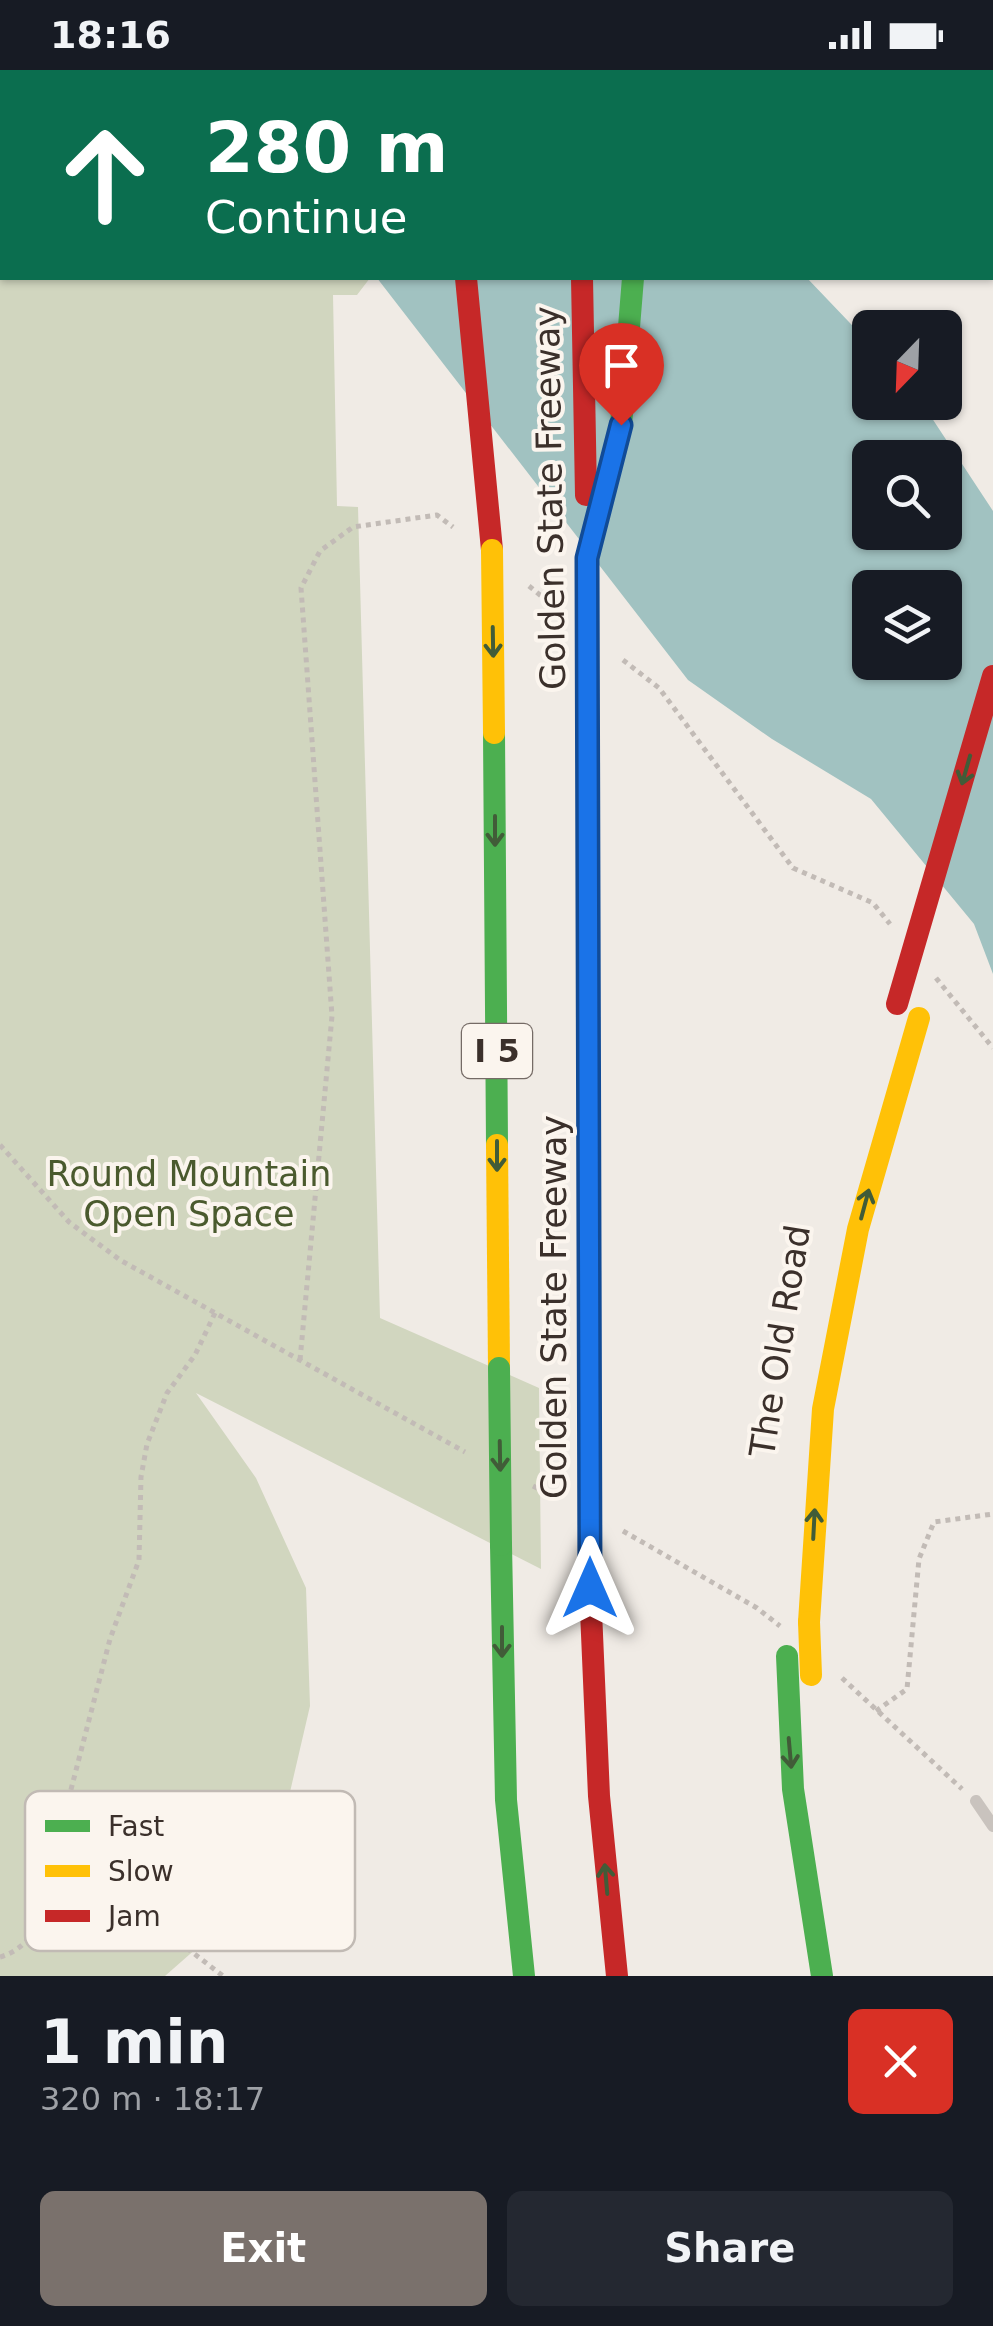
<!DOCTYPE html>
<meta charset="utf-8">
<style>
:root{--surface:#171b24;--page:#242831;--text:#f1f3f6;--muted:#9ea1a6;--accent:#7a716c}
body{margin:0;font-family:"DejaVu Sans",sans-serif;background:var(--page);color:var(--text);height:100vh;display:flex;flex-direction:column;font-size:38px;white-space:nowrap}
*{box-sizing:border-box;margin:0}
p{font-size:32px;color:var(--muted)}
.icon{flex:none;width:55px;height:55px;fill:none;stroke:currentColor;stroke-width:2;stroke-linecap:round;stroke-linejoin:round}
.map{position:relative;height:1906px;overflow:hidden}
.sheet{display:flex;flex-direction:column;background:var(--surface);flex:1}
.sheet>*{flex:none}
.top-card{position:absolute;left:0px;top:0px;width:995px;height:210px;box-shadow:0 2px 8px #0004;background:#0b6e4f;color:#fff;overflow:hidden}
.needle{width:65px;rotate:203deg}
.tools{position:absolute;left:852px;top:240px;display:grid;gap:20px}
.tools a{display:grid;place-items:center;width:110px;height:110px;border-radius:15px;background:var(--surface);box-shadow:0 2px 8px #0004;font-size:50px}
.pin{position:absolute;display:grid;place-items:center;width:85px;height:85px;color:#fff;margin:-102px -42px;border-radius:50% 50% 50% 0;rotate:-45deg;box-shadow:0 0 10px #0007}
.pin .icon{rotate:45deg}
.me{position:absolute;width:110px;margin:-55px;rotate:0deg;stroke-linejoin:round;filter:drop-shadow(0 0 8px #0008)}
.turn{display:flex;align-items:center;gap:35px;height:210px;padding:0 40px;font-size:45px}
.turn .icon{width:130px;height:130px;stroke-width:2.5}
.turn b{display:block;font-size:70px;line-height:85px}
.round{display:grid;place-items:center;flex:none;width:105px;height:105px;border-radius:15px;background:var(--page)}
.overview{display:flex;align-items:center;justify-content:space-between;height:170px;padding:0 40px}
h1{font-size:60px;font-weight:800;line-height:75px}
.action{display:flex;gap:20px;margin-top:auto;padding:20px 40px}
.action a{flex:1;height:115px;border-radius:15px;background:var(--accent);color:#fff;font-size:40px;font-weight:800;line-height:115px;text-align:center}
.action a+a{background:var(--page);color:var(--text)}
.status{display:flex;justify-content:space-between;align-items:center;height:70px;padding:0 50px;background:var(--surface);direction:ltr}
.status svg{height:28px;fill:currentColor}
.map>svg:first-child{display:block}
.green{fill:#d1d6bf}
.water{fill:#a1c2c1;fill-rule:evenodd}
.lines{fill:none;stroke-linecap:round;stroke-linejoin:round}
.path{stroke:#c2bbb6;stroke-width:5;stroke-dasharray:5 5;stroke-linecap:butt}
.lane{stroke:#c9c3be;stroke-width:12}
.fast{stroke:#4caf50;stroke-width:22}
.slow{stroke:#ffc107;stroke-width:22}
.jam{stroke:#c62828;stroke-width:22}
.fast-bridge{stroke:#4caf50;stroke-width:22}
.slow-bridge{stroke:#ffc107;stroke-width:22}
.jam-bridge{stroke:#c62828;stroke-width:22}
.oneway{stroke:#415c38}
.route-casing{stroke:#114b97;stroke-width:25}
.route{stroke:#1a73e8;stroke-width:18}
.labels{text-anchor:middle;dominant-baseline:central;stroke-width:8;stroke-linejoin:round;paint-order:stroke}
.shield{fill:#fbf5ee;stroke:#756b66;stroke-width:2.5}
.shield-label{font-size:32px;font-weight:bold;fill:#3b302b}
.street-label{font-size:35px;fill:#3b302b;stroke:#fbf5ee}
.park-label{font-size:35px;fill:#4a5a2e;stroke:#fbf5ee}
.key{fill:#fbf5ee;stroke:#c1bab4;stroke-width:2.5}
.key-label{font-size:28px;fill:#3b302b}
</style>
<div class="status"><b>18:16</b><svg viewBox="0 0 49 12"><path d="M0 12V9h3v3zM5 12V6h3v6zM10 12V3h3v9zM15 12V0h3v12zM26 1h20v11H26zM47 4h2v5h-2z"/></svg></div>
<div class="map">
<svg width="993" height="1906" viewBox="0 0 993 1906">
<rect width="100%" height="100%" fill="#f0ebe5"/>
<polygon class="green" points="0,0 388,0 2,2 2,208 370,208 357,225 333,225 337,436 358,437 380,1248 539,1318 541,1499 196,1323 256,1408 306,1518 310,1636 280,1765 231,1848 165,1906 0,1906"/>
<g class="water">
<polygon points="5,0 588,0 591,2 9,2"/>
<path d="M377 208H807L870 274V332L922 333 993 441V904L974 854 871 729 772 669 688 610ZM870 388H945V462H870ZM870 518H945V592H870Z"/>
</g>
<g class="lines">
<g class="path">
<polyline points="529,516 551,534"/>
<polyline points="623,590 659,618 793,798 873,833 890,854"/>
<polyline points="936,908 993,978"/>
<polyline points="0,1075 69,1152 120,1190 465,1382"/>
<polyline points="215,1243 195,1285 167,1323 147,1374 141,1407 139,1490 110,1569 53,1789 54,1796 152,1851 223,1906"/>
<polyline points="300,1290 332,946 301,518 320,481 353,457 437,445 453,457"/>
<polyline points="533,1416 555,1427"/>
<polyline points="623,1461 757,1538 780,1556"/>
<polyline points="842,1608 962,1719"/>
<polyline points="876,1641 907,1619 919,1489 934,1452 993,1444"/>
<path d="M0 1887C41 1875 45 1832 54 1797"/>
</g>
<polyline class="lane" points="976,1731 993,1756"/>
<g class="fast">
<polyline points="587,488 621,355 633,208"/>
<polyline points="494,663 497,1075"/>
<polyline points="501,1475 506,1730 524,1906"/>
<polyline points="787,1586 793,1719 822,1906"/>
</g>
<g class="slow">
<polyline points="447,0 447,2"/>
<polyline points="488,0 488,2"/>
<polyline points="649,0 649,2"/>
<polyline points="497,1075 499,1298"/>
<polyline points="809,1552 823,1339 858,1159 919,948"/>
</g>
<g class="jam">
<polyline points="578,0 578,2"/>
<polyline points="466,208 492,480"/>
<polyline points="582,208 586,425"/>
<polyline points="588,681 589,1342"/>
<polyline points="590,1518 599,1726 617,1906"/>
</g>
<g class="fast-bridge">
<polyline points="499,1298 501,1475"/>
<polyline points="589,1342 590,1518"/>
</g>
<g class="slow-bridge">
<polyline points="492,480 494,663"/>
<polyline points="587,488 588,681"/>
<polyline points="809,1552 811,1605"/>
</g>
<polyline class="jam-bridge" points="897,934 993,606"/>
</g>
<defs><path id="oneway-shaft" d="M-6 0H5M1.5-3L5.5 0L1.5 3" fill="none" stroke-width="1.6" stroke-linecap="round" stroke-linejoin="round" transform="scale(2.5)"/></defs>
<g class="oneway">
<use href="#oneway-shaft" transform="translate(493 572) rotate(89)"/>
<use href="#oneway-shaft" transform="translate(966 700) rotate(106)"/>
<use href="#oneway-shaft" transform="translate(495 761) rotate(90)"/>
<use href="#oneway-shaft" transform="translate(497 1086) rotate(90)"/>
<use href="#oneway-shaft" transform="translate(865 1134) rotate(-75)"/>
<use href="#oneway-shaft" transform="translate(500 1386) rotate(89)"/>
<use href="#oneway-shaft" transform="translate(814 1454) rotate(-87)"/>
<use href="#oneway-shaft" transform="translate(502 1572) rotate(90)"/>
<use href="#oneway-shaft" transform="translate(790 1683) rotate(85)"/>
<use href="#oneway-shaft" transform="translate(606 1809) rotate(-95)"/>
</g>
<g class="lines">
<g class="route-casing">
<polyline id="route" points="590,1518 587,488 621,355"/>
</g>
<use href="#route" class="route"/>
</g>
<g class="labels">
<rect class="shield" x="462" y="954" width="70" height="54" rx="8"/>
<g class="shield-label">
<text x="497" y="981">I 5</text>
</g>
<g class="street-label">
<text transform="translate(550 428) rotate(-91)">Golden State Freeway</text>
<text transform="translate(554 1237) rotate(-90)">Golden State Freeway</text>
<text transform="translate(780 1271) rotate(-81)">The Old Road</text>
</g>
<g class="park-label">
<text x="189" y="1104">Round Mountain<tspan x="189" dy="40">Open Space</tspan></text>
</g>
</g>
<rect x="25" y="1721" width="330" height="160" rx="15" class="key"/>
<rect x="45" y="1750" width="45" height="12" fill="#4caf50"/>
<rect x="45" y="1795" width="45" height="12" fill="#ffc107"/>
<rect x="45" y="1840" width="45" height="12" fill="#c62828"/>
<g class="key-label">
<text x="108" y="1766">Fast</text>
<text x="108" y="1811">Slow</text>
<text x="108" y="1856">Jam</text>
</g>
</svg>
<div class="tools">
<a><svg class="needle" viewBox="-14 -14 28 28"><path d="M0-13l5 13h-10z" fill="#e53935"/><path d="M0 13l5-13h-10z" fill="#9ea1a6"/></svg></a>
<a><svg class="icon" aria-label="search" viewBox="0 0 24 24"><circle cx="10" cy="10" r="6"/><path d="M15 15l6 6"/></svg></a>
<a><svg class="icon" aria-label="layers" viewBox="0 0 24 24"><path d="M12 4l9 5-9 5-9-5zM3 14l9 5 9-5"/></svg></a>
</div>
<div class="pin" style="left:621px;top:355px;background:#d93025"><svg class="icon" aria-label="arrive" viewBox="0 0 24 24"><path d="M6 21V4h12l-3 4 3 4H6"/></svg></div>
<svg class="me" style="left:590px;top:1518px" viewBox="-20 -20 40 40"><path d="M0-17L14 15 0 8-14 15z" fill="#1a73e8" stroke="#fff" stroke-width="4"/></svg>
<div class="top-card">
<div class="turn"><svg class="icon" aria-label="ahead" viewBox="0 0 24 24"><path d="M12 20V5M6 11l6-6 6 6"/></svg><div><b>280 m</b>Continue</div></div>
</div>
</div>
<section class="sheet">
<div class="overview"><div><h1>1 min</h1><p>320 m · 18:17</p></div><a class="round" style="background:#d93025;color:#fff"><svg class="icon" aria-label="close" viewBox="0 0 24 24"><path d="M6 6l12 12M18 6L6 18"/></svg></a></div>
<div class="action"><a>Exit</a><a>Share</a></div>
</section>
